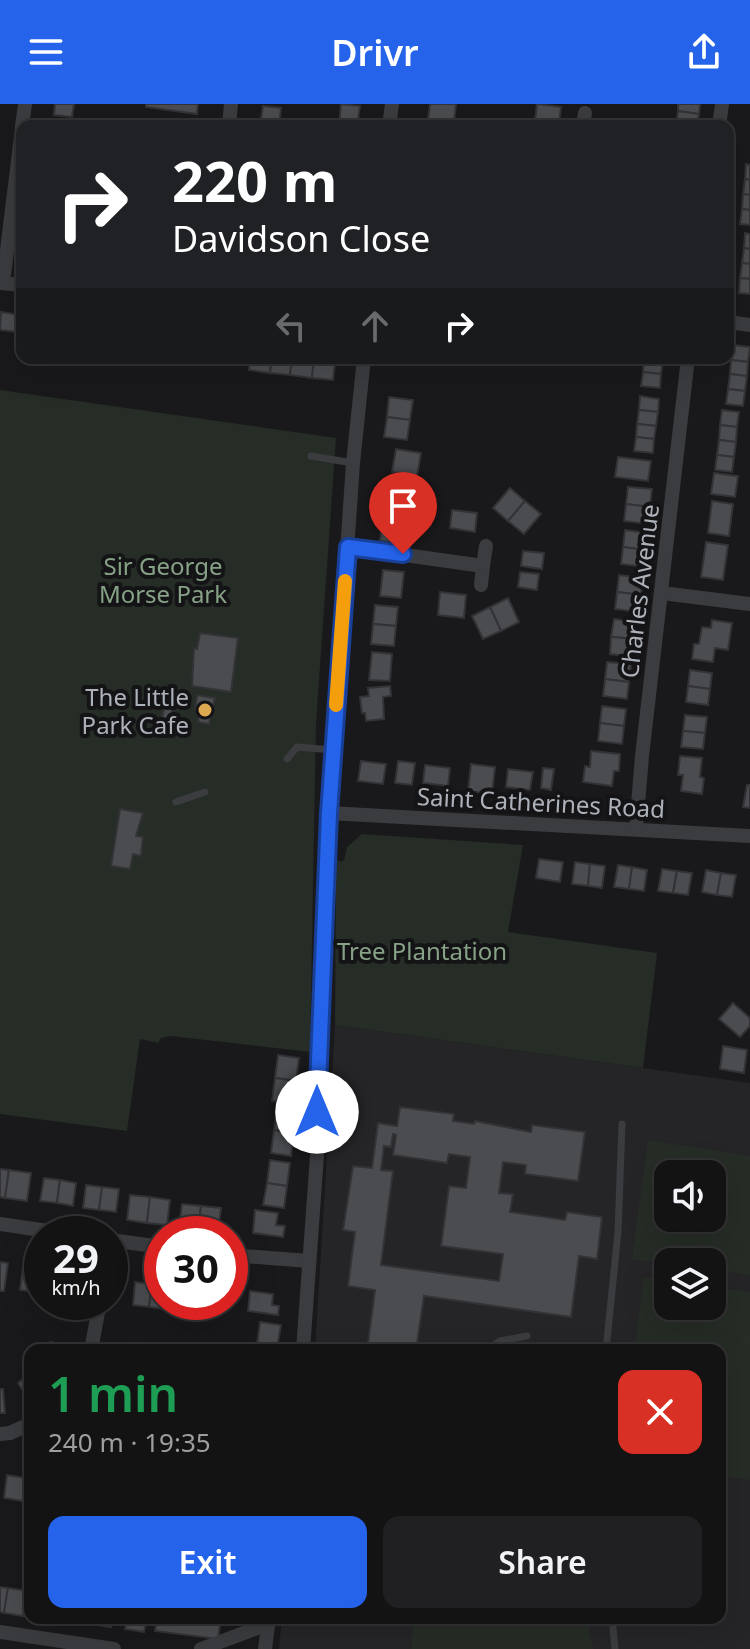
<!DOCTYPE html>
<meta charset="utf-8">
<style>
:root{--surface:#131314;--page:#202022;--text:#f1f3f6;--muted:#9d9ea0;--line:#323234;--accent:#2563eb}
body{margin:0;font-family:"Noto Sans",sans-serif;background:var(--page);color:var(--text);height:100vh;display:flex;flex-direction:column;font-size:30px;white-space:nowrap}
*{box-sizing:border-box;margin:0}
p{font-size:26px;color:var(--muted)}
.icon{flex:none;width:44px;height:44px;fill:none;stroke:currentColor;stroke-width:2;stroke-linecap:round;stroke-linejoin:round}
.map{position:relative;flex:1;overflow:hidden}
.sheet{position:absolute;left:24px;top:1240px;width:702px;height:280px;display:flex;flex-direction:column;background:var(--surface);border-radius:16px;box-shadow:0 8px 32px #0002,0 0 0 2px var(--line)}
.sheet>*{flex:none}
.guide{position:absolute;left:16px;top:16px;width:718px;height:244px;border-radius:16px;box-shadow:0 8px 32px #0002,0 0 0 2px var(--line);background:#202124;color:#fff;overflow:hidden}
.fabs{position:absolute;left:654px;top:1056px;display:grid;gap:16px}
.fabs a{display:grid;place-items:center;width:72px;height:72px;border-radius:16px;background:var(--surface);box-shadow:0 8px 32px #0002,0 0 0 2px var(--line);font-size:40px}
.speed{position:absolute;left:24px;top:1112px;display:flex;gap:16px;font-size:40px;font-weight:700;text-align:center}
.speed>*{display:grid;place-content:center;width:104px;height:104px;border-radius:50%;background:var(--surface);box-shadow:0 8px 32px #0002,0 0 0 2px var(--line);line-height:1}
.speed small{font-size:20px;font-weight:400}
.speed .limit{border:12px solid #d22;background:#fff;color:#111}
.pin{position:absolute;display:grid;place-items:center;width:68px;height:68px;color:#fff;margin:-82px -34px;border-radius:50% 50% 50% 0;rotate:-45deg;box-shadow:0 0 8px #0007}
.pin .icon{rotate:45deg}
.me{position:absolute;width:88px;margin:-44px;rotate:0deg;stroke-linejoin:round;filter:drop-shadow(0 0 6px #0008)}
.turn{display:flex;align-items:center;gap:28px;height:168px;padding:0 24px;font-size:36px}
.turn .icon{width:104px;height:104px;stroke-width:2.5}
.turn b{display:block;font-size:56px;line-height:68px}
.lanes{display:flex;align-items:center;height:76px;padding:0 24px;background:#0003;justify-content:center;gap:40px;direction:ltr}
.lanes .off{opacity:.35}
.round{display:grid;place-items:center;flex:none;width:84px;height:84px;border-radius:16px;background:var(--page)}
.headline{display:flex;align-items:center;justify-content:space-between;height:136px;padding:0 24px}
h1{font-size:48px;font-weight:600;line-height:60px;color:#1e9e55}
.action{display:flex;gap:16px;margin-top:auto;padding:16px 24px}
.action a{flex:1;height:92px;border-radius:16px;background:var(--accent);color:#fff;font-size:32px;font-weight:600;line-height:92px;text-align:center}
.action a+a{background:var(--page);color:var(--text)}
header{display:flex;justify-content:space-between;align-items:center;height:104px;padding:0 24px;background:var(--accent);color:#fff;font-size:36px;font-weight:600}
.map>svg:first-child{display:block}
.built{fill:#252528;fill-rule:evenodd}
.green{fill:#262c26;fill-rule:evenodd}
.building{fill:#4b4c50;stroke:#333337;stroke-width:2;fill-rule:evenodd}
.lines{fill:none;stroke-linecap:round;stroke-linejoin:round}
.service{stroke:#3b3c3f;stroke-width:7}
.minor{stroke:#3b3c3f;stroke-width:14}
.route-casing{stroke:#184099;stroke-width:20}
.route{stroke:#2563eb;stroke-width:14}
.slow{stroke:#f59e0b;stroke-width:14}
.poi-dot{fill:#dca850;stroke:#141416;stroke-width:3}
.labels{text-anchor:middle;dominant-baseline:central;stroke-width:8;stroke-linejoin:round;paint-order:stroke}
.park-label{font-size:24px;fill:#87a187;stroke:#141416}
.street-label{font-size:24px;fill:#adb1b9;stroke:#141416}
.poi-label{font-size:24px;fill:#adb1b9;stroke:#141416;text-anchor:end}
</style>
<header><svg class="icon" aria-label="menu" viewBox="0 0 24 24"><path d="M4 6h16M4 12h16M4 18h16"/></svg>Drivr<svg class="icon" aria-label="share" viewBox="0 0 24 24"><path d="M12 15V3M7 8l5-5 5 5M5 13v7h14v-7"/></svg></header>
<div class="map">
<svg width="750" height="1545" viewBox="0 0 750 1545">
<rect width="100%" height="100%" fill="#19191b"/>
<path class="built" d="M335 921 750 979V1545H279L282 1514H720V1246H315ZM668 1070H712V1114H668ZM668 1158H712V1202H668Z"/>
<g class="green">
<polygon points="0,286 336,334 316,619 310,948 171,932 161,934 158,939 140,935 127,1027 0,1010"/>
<polygon points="362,730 523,741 508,828 657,849 643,964 335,921 336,755 341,758 344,756 347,743"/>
<path d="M648 1036 750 1052V1171L712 1166V1158L668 1160 632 1155ZM712 1070V1114H668V1070Z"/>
<polygon points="644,1173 668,1176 668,1202 712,1202 712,1183 750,1188 750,1376 720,1371 720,1246 634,1246"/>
<polygon points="414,1514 587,1514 593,1545 411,1545"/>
</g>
<g class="building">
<polygon points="55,0 74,0 72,13 54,11"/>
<polygon points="146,0 198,0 197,10 146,3"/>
<polygon points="341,0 360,2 357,22 339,22"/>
<polygon points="430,0 456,0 454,18 428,15"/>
<polygon points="537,0 561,3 559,20 535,17"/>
<polygon points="678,0 700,0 699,10 678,7"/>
<polygon points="263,2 281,4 279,22 260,21"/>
<polygon points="678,7 699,10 697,22 676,22"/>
<polygon points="428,15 454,18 454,22 427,22"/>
<polygon points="50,17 68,19 68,22 49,22"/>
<polygon points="535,17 559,20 559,22 534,22"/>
<polygon points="746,60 750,61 750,76 745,75"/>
<polygon points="745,75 750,76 750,91 743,90"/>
<polygon points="743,90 750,91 750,106 742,105"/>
<polygon points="742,105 750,106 750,121 740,120"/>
<polygon points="745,129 750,130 750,145 744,144"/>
<polygon points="744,144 750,145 750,160 742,159"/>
<polygon points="742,159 750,160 750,175 740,174"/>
<polygon points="740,174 750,175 750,190 739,189"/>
<polygon points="1,208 21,211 18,228 0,226"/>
<polygon points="733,241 750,243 748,258 731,256"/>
<polygon points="130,254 151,254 150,260 129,258"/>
<polygon points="225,254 247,254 246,261 224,258"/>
<polygon points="250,254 272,254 270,269 249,266"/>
<polygon points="272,254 292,254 290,271 270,269"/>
<polygon points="292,254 314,256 312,274 290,271"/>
<polygon points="644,255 663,257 661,270 643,268"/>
<polygon points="314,256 335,259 333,276 312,274"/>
<polygon points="731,256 748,258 747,272 730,270"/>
<polygon points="643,268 661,270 660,284 641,282"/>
<polygon points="730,270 747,272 745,287 728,285"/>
<polygon points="728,285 745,287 743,302 726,300"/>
<polygon points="640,292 659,295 658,308 639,306"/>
<polygon points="389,293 413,296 410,316 387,313"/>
<polygon points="639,306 658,308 656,322 637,320"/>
<polygon points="722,306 739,308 737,323 720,321"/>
<polygon points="387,313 410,316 407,336 384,333"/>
<polygon points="637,320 656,322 654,335 636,333"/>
<polygon points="720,321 737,323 736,338 719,336"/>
<polygon points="636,333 654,335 653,349 634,347"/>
<polygon points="719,336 736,338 734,353 717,351"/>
<polygon points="396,345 421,349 417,372 392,368"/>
<polygon points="717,351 734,353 732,368 715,366"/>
<polygon points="618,353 651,357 648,377 615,373"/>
<polygon points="714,369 738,372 735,393 711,390"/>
<polygon points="391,372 413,375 410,397 388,394"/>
<polygon points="628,383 652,385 650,403 626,400"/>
<polygon points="510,384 525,397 508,417 493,404"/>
<polygon points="525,397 541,410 524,430 508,417"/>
<polygon points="712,397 733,400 729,432 708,429"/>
<polygon points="385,398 409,401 404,440 380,437"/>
<polygon points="626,400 650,403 648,420 624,417"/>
<polygon points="452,406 477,409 475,428 450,424"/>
<polygon points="625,426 649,429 647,446 623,443"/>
<polygon points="706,438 728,441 723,476 701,473"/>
<polygon points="623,443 647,446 645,463 621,460"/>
<polygon points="523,447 544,449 542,465 521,462"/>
<polygon points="383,466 404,468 401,494 380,492"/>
<polygon points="520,468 539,470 537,486 518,483"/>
<polygon points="619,471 643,474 641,491 617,488"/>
<polygon points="440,488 466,491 464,514 438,511"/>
<polygon points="617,488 641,491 639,508 615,505"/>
<polygon points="508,494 519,518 501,527 490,503"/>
<polygon points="375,501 398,503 396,522 373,520"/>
<polygon points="490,503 501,527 483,535 472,512"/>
<polygon points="614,515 638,518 636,535 611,533"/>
<polygon points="712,516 732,519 728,546 715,544 713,558 692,555 694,540 699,540 702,523 711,524"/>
<polygon points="373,520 396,522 394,542 371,540"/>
<polygon points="200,529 238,534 231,588 192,582 194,544 197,545"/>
<polygon points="611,533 636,535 634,553 610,550"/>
<polygon points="372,548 392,550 390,577 369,576"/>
<polygon points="607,558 631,560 629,578 605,575"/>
<polygon points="690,566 712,569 710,585 688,582"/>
<polygon points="605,575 629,578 627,595 603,592"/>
<polygon points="390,582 391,592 383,593 384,615 366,617 365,609 362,609 360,593 369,592 368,584"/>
<polygon points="688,582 710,585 708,601 686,598"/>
<polygon points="197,591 215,594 209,620 198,618 200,606 195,605"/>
<polygon points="165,598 173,599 171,615 162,614"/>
<polygon points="602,602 626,605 624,622 600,619"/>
<polygon points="685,611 707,613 705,629 683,627"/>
<polygon points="600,619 624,622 622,640 598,637"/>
<polygon points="683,627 705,629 703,645 681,643"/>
<polygon points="591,647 620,650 619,667 614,667 612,682 583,678 585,662 590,663"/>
<polygon points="680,652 702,654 700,673 704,674 702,690 681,687 683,671 678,671"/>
<polygon points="361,657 386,660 383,680 358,677"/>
<polygon points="398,657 415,659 412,681 395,679"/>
<polygon points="471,660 495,663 492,690 468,687"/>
<polygon points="425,661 450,664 448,682 423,679"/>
<polygon points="543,664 554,665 551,686 541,684"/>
<polygon points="508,665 533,668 530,686 506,683"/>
<polygon points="747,681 750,681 750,704 743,703"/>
<polygon points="120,705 143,709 136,732 143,733 141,752 133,750 130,765 111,762"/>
<polygon points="539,755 563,758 560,778 536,774"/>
<polygon points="575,758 590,760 588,782 572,780"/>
<polygon points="590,760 605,762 602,784 588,782"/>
<polygon points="618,761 632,763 629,785 614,783"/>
<polygon points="632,763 647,766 644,787 629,785"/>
<polygon points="662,765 677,767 673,789 658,787"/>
<polygon points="706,766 721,769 717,791 702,788"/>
<polygon points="677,767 692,769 688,791 673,789"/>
<polygon points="721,769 736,771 732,793 717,791"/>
<polygon points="733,899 750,914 750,922 740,933 719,915"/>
<polygon points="723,942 747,946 744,969 720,965"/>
<polygon points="278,951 299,954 296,977 275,974"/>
<polygon points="275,974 296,977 293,999 272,997"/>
<path d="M400 1003 454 1010 453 1017 474 1020 475 1017 531 1028 532 1021 585 1028 578 1077 525 1070 526 1061 503 1058 499 1089 513 1090 510 1108 565 1116 567 1108 602 1113 597 1155 579 1152 571 1213 424 1192 416 1246H367L375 1186 348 1182 355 1128 343 1126 353 1062 372 1064 378 1019 397 1022ZM393 1030 396 1031 393 1051 447 1059 449 1050 470 1053 466 1084 449 1082 441 1142 503 1150 499 1177 381 1161 393 1067 381 1066 384 1042 391 1043Z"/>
<polygon points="277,1004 297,1006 294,1029 274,1026"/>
<polygon points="274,1026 294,1029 291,1052 271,1049"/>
<polygon points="270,1056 290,1059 287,1082 267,1079"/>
<polygon points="0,1065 9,1066 5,1094 0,1093"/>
<polygon points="9,1066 31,1069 27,1097 5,1094"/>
<polygon points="44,1074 60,1076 57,1099 40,1097"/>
<polygon points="60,1076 76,1079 73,1102 57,1099"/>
<polygon points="267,1079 287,1082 284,1104 263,1101"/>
<polygon points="86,1081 102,1083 99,1106 83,1104"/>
<polygon points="102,1083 119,1085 116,1108 99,1106"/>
<polygon points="130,1091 150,1093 147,1119 127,1116"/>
<polygon points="150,1093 170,1096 167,1121 147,1119"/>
<polygon points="182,1100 201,1102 198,1126 179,1124"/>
<polygon points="201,1102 221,1104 218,1128 198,1126"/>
<polygon points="255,1106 278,1109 276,1121 285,1122 283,1133 253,1129"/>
<polygon points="0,1158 8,1159 4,1187 0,1187"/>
<polygon points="23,1163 39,1165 36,1188 20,1186"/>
<polygon points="39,1165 42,1166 42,1189 36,1188"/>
<polygon points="135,1178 152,1180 149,1203 133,1201"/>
<polygon points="152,1180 162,1181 165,1205 149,1203"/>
<polygon points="250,1187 273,1190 272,1201 279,1202 278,1211 248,1207"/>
<polygon points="177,1198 195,1198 194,1206 177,1204"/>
<polygon points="195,1198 212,1198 211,1208 194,1206"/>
<polygon points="260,1218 281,1221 277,1244 257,1241"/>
<polygon points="50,1238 73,1242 72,1246 49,1246"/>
<polygon points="257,1241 277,1244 277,1246 256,1246"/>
<polygon points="30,1270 30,1295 29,1296 18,1279"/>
<polygon points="0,1285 3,1285 5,1309 0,1309"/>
<polygon points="7,1371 26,1374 23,1397 4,1394"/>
<polygon points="0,1483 8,1484 4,1509 0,1508"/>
<polygon points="8,1484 28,1487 23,1512 4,1509"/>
<polygon points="58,1514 78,1514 77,1520 57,1516"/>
<polygon points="93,1514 147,1514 144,1528 125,1525 126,1520 112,1517 111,1523 92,1520"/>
<polygon points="157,1514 221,1514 218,1535 155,1527"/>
</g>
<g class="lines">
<g class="service">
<polyline points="311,352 353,359"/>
<polyline points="287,655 297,643 333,646"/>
<polyline points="176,698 205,688"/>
<polyline points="487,1246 500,1237 527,1232"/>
<polyline points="606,1246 618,1128 622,1020"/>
<polyline points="612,1514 615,1545"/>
</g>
<g class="minor">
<polyline points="22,22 25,0"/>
<polyline points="229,22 231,0"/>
<polyline points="389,22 392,0"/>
<polyline points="583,22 585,9"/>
<polyline points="719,22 722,0"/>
<polyline points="0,179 22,181"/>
<polyline points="3,179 22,24"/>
<polyline points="728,218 750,221"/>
<polyline points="348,443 483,462 481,481"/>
<polyline points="483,462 486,442"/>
<polyline points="662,489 750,500"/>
<polyline points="329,709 750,732"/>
<polyline points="636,725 642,652 688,254"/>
<polyline points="0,1120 68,1130"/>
<polyline points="110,1136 162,1143"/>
<polyline points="230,1151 309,1157"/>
<polyline points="91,1246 100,1198"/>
<polyline points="303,1246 318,1038 316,978 329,709 353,359 364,254"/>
<polyline points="0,1330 10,1329 30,1320"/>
<polyline points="0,1528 114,1545"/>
<polyline points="201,1545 268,1520"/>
<polyline points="265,1545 269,1514"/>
</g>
</g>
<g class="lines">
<g class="route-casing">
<polyline id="route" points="317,1008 329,709 348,443 403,450"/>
</g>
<use href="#route" class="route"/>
<polyline class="slow" points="336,601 345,477"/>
</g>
<circle class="poi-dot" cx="205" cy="606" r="8"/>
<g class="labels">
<g class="park-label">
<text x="163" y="461">Sir George<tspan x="163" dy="28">Morse Park</tspan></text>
<text x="422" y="846">Tree Plantation</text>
</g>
<g class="street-label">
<text transform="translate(639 487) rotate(-83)">Charles Avenue</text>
<text transform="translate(541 698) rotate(3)">Saint Catherines Road</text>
</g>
<g class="poi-label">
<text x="189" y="592">The Little<tspan x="189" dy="28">Park Cafe</tspan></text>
</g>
</g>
</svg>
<div class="fabs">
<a><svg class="icon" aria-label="sound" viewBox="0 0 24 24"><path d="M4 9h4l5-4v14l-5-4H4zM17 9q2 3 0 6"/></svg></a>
<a><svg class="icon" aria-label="layers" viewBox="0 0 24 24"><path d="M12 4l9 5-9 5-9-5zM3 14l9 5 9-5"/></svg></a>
</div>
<div class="speed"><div>29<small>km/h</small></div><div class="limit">30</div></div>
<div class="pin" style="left:403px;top:450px;background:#d93025"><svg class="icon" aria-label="arrive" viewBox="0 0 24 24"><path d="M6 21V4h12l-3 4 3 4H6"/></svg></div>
<svg class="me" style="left:317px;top:1008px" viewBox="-20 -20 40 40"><circle r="19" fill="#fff"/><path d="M0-13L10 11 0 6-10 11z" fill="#2563eb"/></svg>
<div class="guide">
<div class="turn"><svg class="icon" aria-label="right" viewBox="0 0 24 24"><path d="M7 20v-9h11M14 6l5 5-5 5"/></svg><div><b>220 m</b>Davidson Close</div></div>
<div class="lanes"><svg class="icon off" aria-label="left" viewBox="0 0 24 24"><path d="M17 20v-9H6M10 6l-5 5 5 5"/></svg><svg class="icon off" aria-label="ahead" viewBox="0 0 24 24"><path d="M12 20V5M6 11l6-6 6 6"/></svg><svg class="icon" aria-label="right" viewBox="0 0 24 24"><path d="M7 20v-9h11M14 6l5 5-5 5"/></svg></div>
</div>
<section class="sheet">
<div class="headline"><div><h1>1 min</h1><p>240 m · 19:35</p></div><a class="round" style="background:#d93025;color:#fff"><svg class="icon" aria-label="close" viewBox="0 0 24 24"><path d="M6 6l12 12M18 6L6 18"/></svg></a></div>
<div class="action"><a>Exit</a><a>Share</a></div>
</section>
</div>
